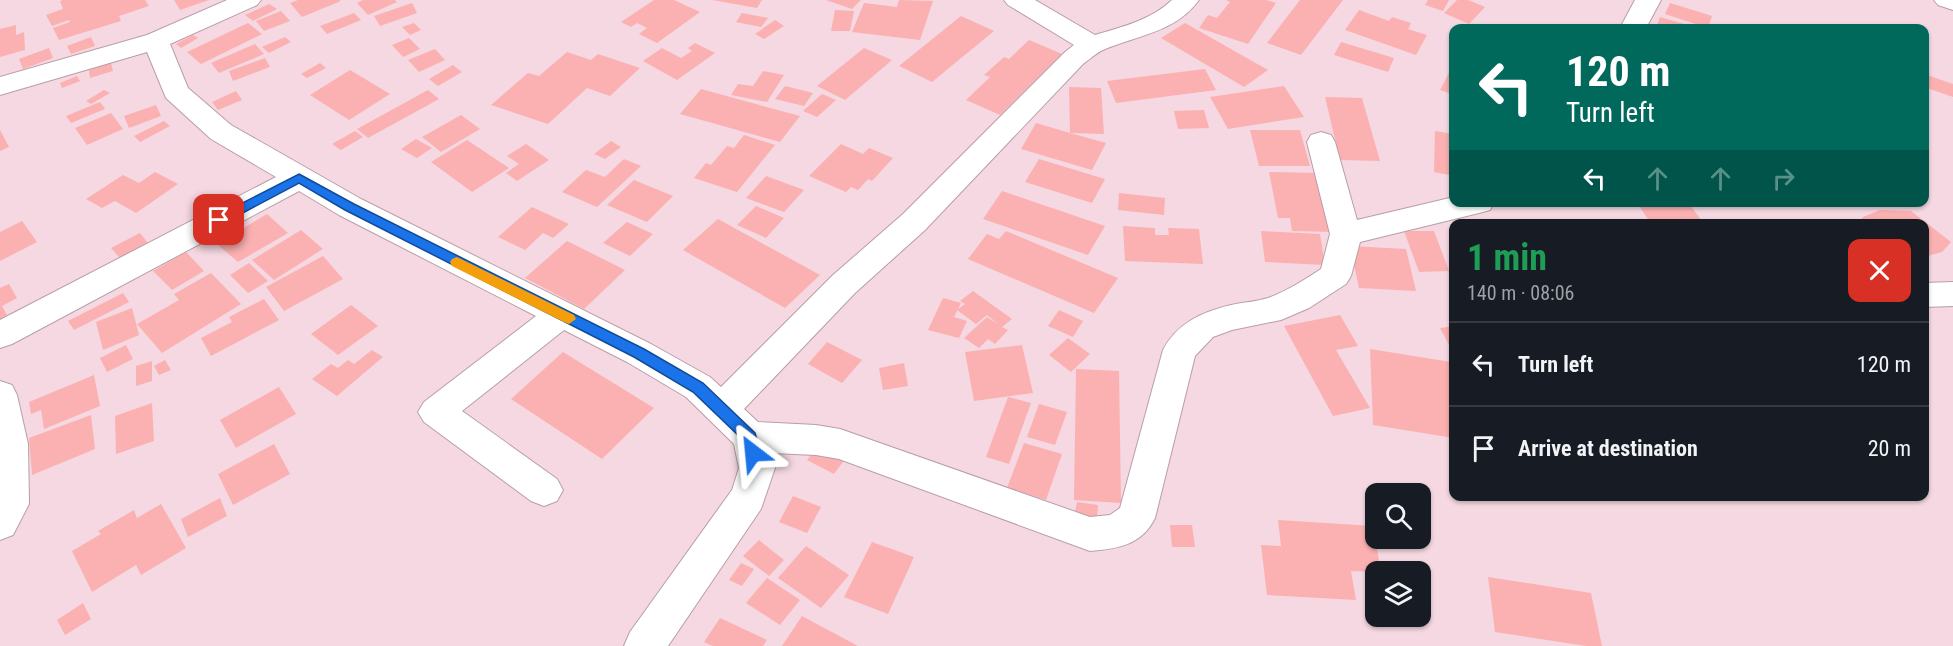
<!DOCTYPE html>
<meta charset="utf-8">
<style>
:root{--surface:#171b24;--page:#20242c;--text:#f1f3f6;--muted:#9ea1a6;--line:#363941}
body{margin:0;font-family:"Roboto Condensed",sans-serif;background:var(--page);color:var(--text);height:100vh;display:flex;flex-direction:column;font-size:22px;white-space:nowrap}
*{box-sizing:border-box;margin:0}
p{font-size:20px;color:var(--muted)}
.icon{flex:none;width:33px;height:33px;fill:none;stroke:currentColor;stroke-width:2;stroke-linecap:round;stroke-linejoin:round}
.map{position:relative;flex:1;overflow:hidden}
.drawer{position:absolute;left:1449px;top:219px;width:480px;height:282px;display:flex;flex-direction:column;background:var(--surface);border-radius:12px;box-shadow:0 2px 4px #0004}
.drawer>*{flex:none}
.banner{position:absolute;left:1449px;top:24px;width:480px;height:183px;border-radius:12px;box-shadow:0 2px 4px #0004;background:#00695c;color:#fff;overflow:hidden}
.fabs{position:absolute;left:1365px;top:483px;display:grid;gap:12px}
.fabs a{display:grid;place-items:center;width:66px;height:66px;border-radius:12px;background:var(--surface);box-shadow:0 2px 4px #0004;font-size:30px}
.pin{position:absolute;display:grid;place-items:center;width:51px;height:51px;color:#fff;margin:-26px;border-radius:12px;box-shadow:0 3px 9px #0006}
.me{position:absolute;width:66px;margin:-33px;rotate:331deg;stroke-linejoin:round;filter:drop-shadow(0 0 4px #0008)}
.turn{display:flex;align-items:center;gap:21px;height:126px;padding:0 18px;font-size:27px}
.turn .icon{width:78px;height:78px;stroke-width:2.5}
.turn b{display:block;font-size:42px;line-height:51px}
.lanes{display:flex;align-items:center;height:57px;padding:0 18px;background:#0003;justify-content:center;gap:30px;direction:ltr}
.lanes .off{opacity:.35}
.round{display:grid;place-items:center;flex:none;width:63px;height:63px;border-radius:12px;background:var(--page)}
.summary{display:flex;align-items:center;justify-content:space-between;height:102px;padding:0 18px}
h1{font-size:36px;font-weight:700;line-height:45px;color:#1e9e55}
ul{padding:0;list-style:none}
li{display:flex;align-items:center;gap:18px;height:84px;padding:0 18px;border-top:2px solid var(--line)}
li div{flex:1}
li b{display:block;font-size:22px}
li em{font-style:normal}
.map>svg:first-child{display:block}
.building{fill:#fbb1b1}
.lines{fill:none;stroke-linecap:round;stroke-linejoin:round}
.minor-casing{stroke:#b99ea6;stroke-width:2}
.minor{fill:#fff;fill-rule:evenodd}
.route{fill:#1a73e8;stroke:#114b97;stroke-width:1.5}
.slow{fill:#f59e0b}
</style>
<div class="map">
<svg width="1953" height="646" viewBox="0 0 1953 646">
<rect width="100%" height="100%" fill="#f5d8e1"/>
<g class="building">
<polygon points="63,0 145,0 149,6 119,16 121,21 59,40 53,28 70,22 69,20 52,26 46,15 63,9 60,1"/>
<polygon points="174,0 209,0 180,10"/>
<polygon points="298,0 339,0 341,1 302,17 290,3"/>
<polygon points="363,0 395,0 397,2 368,15 357,3"/>
<polygon points="654,0 674,0 700,12 657,43 639,34 647,28 637,23 631,27 621,22"/>
<polygon points="712,0 762,0 757,8"/>
<polygon points="826,0 861,0 852,9"/>
<polygon points="899,0 933,1 920,40 852,32 864,3 897,7"/>
<polygon points="1226,0 1266,0 1276,3 1248,44 1199,28 1208,15 1217,18 1230,2"/>
<polygon points="1300,0 1343,0 1301,55 1267,43"/>
<polygon points="1428,0 1449,0 1443,11 1425,5"/>
<polygon points="1457,0 1468,0 1485,7 1469,24 1444,13"/>
<polygon points="412,3 417,13 380,26 374,16"/>
<polygon points="1670,3 1712,16 1708,28 1665,14"/>
<polygon points="269,4 277,9 253,21 245,15"/>
<polygon points="835,10 854,11 850,31 831,31"/>
<polygon points="1359,10 1389,21 1392,17 1411,23 1408,29 1427,35 1416,55 1345,30"/>
<polygon points="281,11 290,21 264,31 256,21"/>
<polygon points="354,13 361,20 327,34 320,26"/>
<polygon points="742,13 768,18 761,27 736,22"/>
<polygon points="961,16 994,31 932,82 899,66"/>
<polygon points="1660,17 1698,28 1656,28"/>
<polygon points="775,20 784,26 764,39 755,34"/>
<polygon points="248,23 262,34 201,64 187,52"/>
<polygon points="414,23 421,30 410,35 402,27"/>
<polygon points="1185,23 1268,70 1244,87 1161,38"/>
<polygon points="16,25 16,35 24,32 25,50 0,57 0,29"/>
<polygon points="193,35 198,38 181,48 176,44"/>
<polygon points="91,37 95,46 71,54 67,46"/>
<polygon points="285,37 291,42 269,53 262,47"/>
<polygon points="409,38 420,49 403,57 392,45"/>
<polygon points="1029,40 1062,54 1000,115 966,100 990,77 984,75 1004,57 1009,59"/>
<polygon points="1341,42 1394,58 1388,72 1334,55"/>
<polygon points="695,43 715,53 677,80 643,61 662,48 681,58 692,51 688,48"/>
<polygon points="255,44 264,54 219,73 211,63"/>
<polygon points="49,48 53,58 23,69 19,59"/>
<polygon points="864,48 892,60 845,100 817,86"/>
<polygon points="435,49 445,60 419,72 408,60"/>
<polygon points="567,52 591,60 598,54 640,68 610,96 587,88 548,124 491,105 528,73 539,76"/>
<polygon points="265,58 270,67 233,81 229,71"/>
<polygon points="111,63 113,71 90,78 89,70"/>
<polygon points="320,63 326,68 307,78 301,74"/>
<polygon points="1454,63 1454,89 1451,94 1440,90"/>
<polygon points="453,65 462,72 438,86 429,79"/>
<polygon points="1205,69 1216,90 1116,103 1107,81"/>
<polygon points="350,70 390,94 349,120 310,95"/>
<polygon points="763,71 784,75 767,102 731,95 738,84 753,86"/>
<polygon points="1924,74 1953,84 1953,97 1924,87"/>
<polygon points="77,76 80,81 62,88 60,83"/>
<polygon points="785,86 813,93 804,106 775,99"/>
<polygon points="1284,86 1304,117 1228,129 1210,97"/>
<polygon points="1069,87 1101,88 1104,134 1070,133 1106,143 1092,170 1021,149 1036,123 1070,133"/>
<polygon points="701,89 800,116 780,142 680,114"/>
<polygon points="104,90 110,93 91,104 86,101"/>
<polygon points="428,90 439,99 368,138 357,129"/>
<polygon points="236,91 242,100 218,110 212,102"/>
<polygon points="822,94 836,100 817,117 803,111"/>
<polygon points="1325,97 1362,98 1380,161 1340,160"/>
<polygon points="100,102 105,109 71,123 66,116"/>
<polygon points="156,105 161,116 129,128 124,116"/>
<polygon points="1204,110 1209,128 1178,129 1174,111"/>
<polygon points="111,113 123,129 87,145 75,128"/>
<polygon points="461,115 480,129 441,152 422,137"/>
<polygon points="164,121 170,126 140,142 134,136"/>
<polygon points="0,130 9,147 0,151"/>
<polygon points="1250,130 1300,130 1310,166 1259,166"/>
<polygon points="355,131 363,137 341,150 332,144"/>
<polygon points="1435,131 1454,134 1454,176 1434,172"/>
<polygon points="744,135 775,145 737,192 694,178 706,163 711,165 727,146 734,148"/>
<polygon points="416,139 432,148 417,158 401,149"/>
<polygon points="467,140 509,168 472,192 431,162"/>
<polygon points="611,141 621,147 605,159 594,154"/>
<polygon points="526,144 549,160 517,181 506,173 519,164 507,156"/>
<polygon points="841,144 863,154 869,148 893,158 872,181 868,179 858,190 851,187 846,192 809,176"/>
<polygon points="624,159 641,166 597,207 562,192 586,170 605,177"/>
<polygon points="1039,159 1105,179 1092,203 1025,182"/>
<polygon points="155,172 178,184 136,213 115,201 102,208 86,199 123,175 139,183"/>
<polygon points="1269,172 1319,173 1333,232 1292,231 1290,218 1278,218"/>
<polygon points="766,176 804,190 784,212 746,198"/>
<polygon points="634,180 673,196 647,222 607,205"/>
<polygon points="1002,191 1105,226 1088,255 983,219"/>
<polygon points="1119,193 1165,198 1164,215 1118,210"/>
<polygon points="1688,202 1704,224 1651,224 1640,207"/>
<polygon points="756,206 784,218 766,238 737,225"/>
<polygon points="532,207 569,224 553,238 543,233 525,250 498,237"/>
<polygon points="1880,210 1911,211 1951,242 1942,252 1924,257 1924,224 1857,224 1863,217"/>
<polygon points="267,214 288,233 238,262 217,244"/>
<polygon points="718,219 820,275 785,308 683,250"/>
<polygon points="22,221 37,242 0,261 0,232"/>
<polygon points="627,222 653,234 630,256 603,243"/>
<polygon points="1123,226 1155,228 1155,235 1169,235 1168,228 1199,229 1203,264 1125,261"/>
<polygon points="301,230 323,249 274,280 252,260"/>
<polygon points="1006,231 1118,278 1094,313 968,259 987,234 999,239"/>
<polygon points="1261,231 1320,234 1325,265 1265,262"/>
<polygon points="1404,231 1434,231 1449,271 1419,272"/>
<polygon points="140,233 148,243 120,258 111,248"/>
<polygon points="567,241 625,270 584,309 525,278"/>
<polygon points="1350,246 1406,249 1416,291 1359,288"/>
<polygon points="186,252 204,271 172,290 153,271"/>
<polygon points="323,256 343,279 284,311 266,287"/>
<polygon points="249,263 268,281 248,293 230,275"/>
<polygon points="211,273 241,304 162,353 137,324 179,300 174,294"/>
<polygon points="9,284 17,298 2,306 7,315 0,319 0,288"/>
<polygon points="973,291 1012,319 1002,327 1008,330 995,344 988,339 979,348 964,338 987,317 998,324 987,315 976,324 957,310 965,304 960,301"/>
<polygon points="123,293 129,302 74,330 68,321"/>
<polygon points="943,298 961,303 954,317 967,321 959,338 928,330"/>
<polygon points="264,299 279,320 211,356 201,338 232,322 229,317"/>
<polygon points="351,305 378,326 338,355 311,334"/>
<polygon points="132,308 139,335 103,350 96,322"/>
<polygon points="1059,310 1083,321 1073,337 1048,326"/>
<polygon points="1340,315 1358,346 1336,350 1370,408 1333,416 1284,326"/>
<polygon points="1454,326 1454,354 1440,328"/>
<polygon points="1068,338 1090,354 1071,372 1049,355"/>
<polygon points="827,342 862,360 842,383 808,364"/>
<polygon points="126,345 133,359 107,372 100,358"/>
<polygon points="1022,345 1033,393 974,401 965,352"/>
<polygon points="1370,349 1451,362 1454,438 1373,425"/>
<polygon points="372,350 383,357 337,396 312,379 331,364 338,368 348,360 354,364"/>
<polygon points="563,352 654,408 602,459 511,399"/>
<polygon points="165,360 171,370 159,375 154,366"/>
<polygon points="152,361 152,381 136,386 136,366"/>
<polygon points="904,363 908,386 883,390 879,368"/>
<polygon points="1076,369 1119,371 1121,503 1074,500"/>
<polygon points="94,375 100,406 44,429 41,410 31,414 29,402"/>
<polygon points="279,387 296,414 236,448 220,420"/>
<polygon points="1008,397 1031,403 1009,464 986,457"/>
<polygon points="152,403 154,441 116,454 115,416"/>
<polygon points="1039,404 1067,412 1055,445 1027,437"/>
<polygon points="91,415 95,449 32,475 29,438"/>
<polygon points="1024,443 1062,454 1046,500 1007,488"/>
<polygon points="274,444 290,474 233,505 218,474"/>
<polygon points="818,446 845,459 834,474 807,460"/>
<polygon points="793,496 821,507 807,533 779,522"/>
<polygon points="220,498 227,516 188,537 181,519"/>
<polygon points="1077,502 1098,505 1097,520 1074,517"/>
<polygon points="161,504 186,548 141,575 136,565 92,592 72,551 101,534 98,531 134,510 137,518"/>
<polygon points="1278,520 1373,526 1381,572 1351,571 1356,600 1267,595 1261,545 1281,546"/>
<polygon points="1170,525 1192,525 1195,547 1172,547"/>
<polygon points="759,540 784,560 769,576 743,556"/>
<polygon points="872,542 914,557 888,614 844,597"/>
<polygon points="806,546 849,575 821,608 778,578"/>
<polygon points="741,563 754,569 742,586 729,580"/>
<polygon points="1488,577 1591,593 1602,646 1586,646 1495,632"/>
<polygon points="767,578 800,600 780,625 746,603"/>
<polygon points="83,603 91,619 65,635 57,620"/>
<polygon points="802,616 858,646 782,646"/>
<polygon points="720,618 767,640 763,646 713,646 704,642"/>
</g>
<g class="lines">
<g class="minor-casing">
<g id="minor">
<path d="M227 0H261L257 5 170 44 188 88 231 125 361 199 651 344 710 377 721 387 833 275 903 214 1065 52 1074 45 1008 5 1004 0H1035L1095 35C1122 27 1151 20 1172 0H1199C1175 33 1137 35 1103 50 1096 53 1090 59 1083 64L925 230 855 293 744 409 758 422 816 425 840 429 1090 517 1110 515 1120 508 1163 350C1177 323 1202 312 1231 305 1243 302 1256 302 1268 298 1287 291 1304 280 1321 269L1330 234 1307 142 1311 135 1321 132 1331 135 1335 142 1357 220 1454 197V202H1494L1490 210 1479 213 1360 242 1351 276 1346 284 1309 308 1281 320 1232 330 1213 337 1195 356 1155 518C1142 545 1117 549 1090 551L839 459 816 455 772 453 775 468 761 509 668 646H624L630 632 732 490 739 468 734 444 686 397 627 362 564 330 462 411 557 479 563 490 557 501 544 506 531 501 424 422 418 412 424 402 536 316 339 215 299 191 12 344 0 348V320L276 177 211 139 166 98 147 52 0 95V77L147 35Z"/>
<polygon points="1635,0 1661,0 1646,28 1620,28"/>
<polygon points="1934,0 1953,0 1953,10 1938,5"/>
<polygon points="1953,282 1953,306 1924,307 1924,283"/>
<polygon points="0,381 12,385 17,395 28,444 29,504 13,535 0,540"/>
</g>
</g>
<use href="#minor" class="minor"/>
</g>
<polygon class="route" points="299,174 354,204 644,349 703,383 755,433 761,453 758,457 753,459 748,457 743,440 693,392 634,357 345,210 299,183 224,223 219,224 213,220 215,217"/>
<polygon class="slow" points="457,257 574,315 576,319 569,324 564,322 452,266 450,262 452,259"/>
</svg>
<div class="fabs">
<a><svg class="icon" aria-label="search" viewBox="0 0 24 24"><circle cx="10" cy="10" r="6"/><path d="M15 15l6 6"/></svg></a>
<a><svg class="icon" aria-label="layers" viewBox="0 0 24 24"><path d="M12 4l9 5-9 5-9-5zM3 14l9 5 9-5"/></svg></a>
</div>
<div class="pin" style="left:219px;top:220px;background:#d93025"><svg class="icon" aria-label="arrive" viewBox="0 0 24 24"><path d="M6 21V4h12l-3 4 3 4H6"/></svg></div>
<svg class="me" style="left:753px;top:453px" viewBox="-20 -20 40 40"><path d="M0-17L14 15 0 8-14 15z" fill="#1a73e8" stroke="#fff" stroke-width="4"/></svg>
<div class="banner">
<div class="turn"><svg class="icon" aria-label="left" viewBox="0 0 24 24"><path d="M17 20v-9H6M10 6l-5 5 5 5"/></svg><div><b>120 m</b>Turn left</div></div>
<div class="lanes"><svg class="icon" aria-label="left" viewBox="0 0 24 24"><path d="M17 20v-9H6M10 6l-5 5 5 5"/></svg><svg class="icon off" aria-label="ahead" viewBox="0 0 24 24"><path d="M12 20V5M6 11l6-6 6 6"/></svg><svg class="icon off" aria-label="ahead" viewBox="0 0 24 24"><path d="M12 20V5M6 11l6-6 6 6"/></svg><svg class="icon off" aria-label="right" viewBox="0 0 24 24"><path d="M7 20v-9h11M14 6l5 5-5 5"/></svg></div>
</div>
<section class="drawer">
<div class="summary"><div><h1>1 min</h1><p>140 m · 08:06</p></div><a class="round" style="background:#d93025;color:#fff"><svg class="icon" aria-label="close" viewBox="0 0 24 24"><path d="M6 6l12 12M18 6L6 18"/></svg></a></div>
<ul>
<li><svg class="icon" aria-label="left" viewBox="0 0 24 24"><path d="M17 20v-9H6M10 6l-5 5 5 5"/></svg><div><b>Turn left</b></div><em>120 m</em></li>
<li><svg class="icon" aria-label="arrive" viewBox="0 0 24 24"><path d="M6 21V4h12l-3 4 3 4H6"/></svg><div><b>Arrive at destination</b></div><em>20 m</em></li>
</ul>
</section>
</div>
